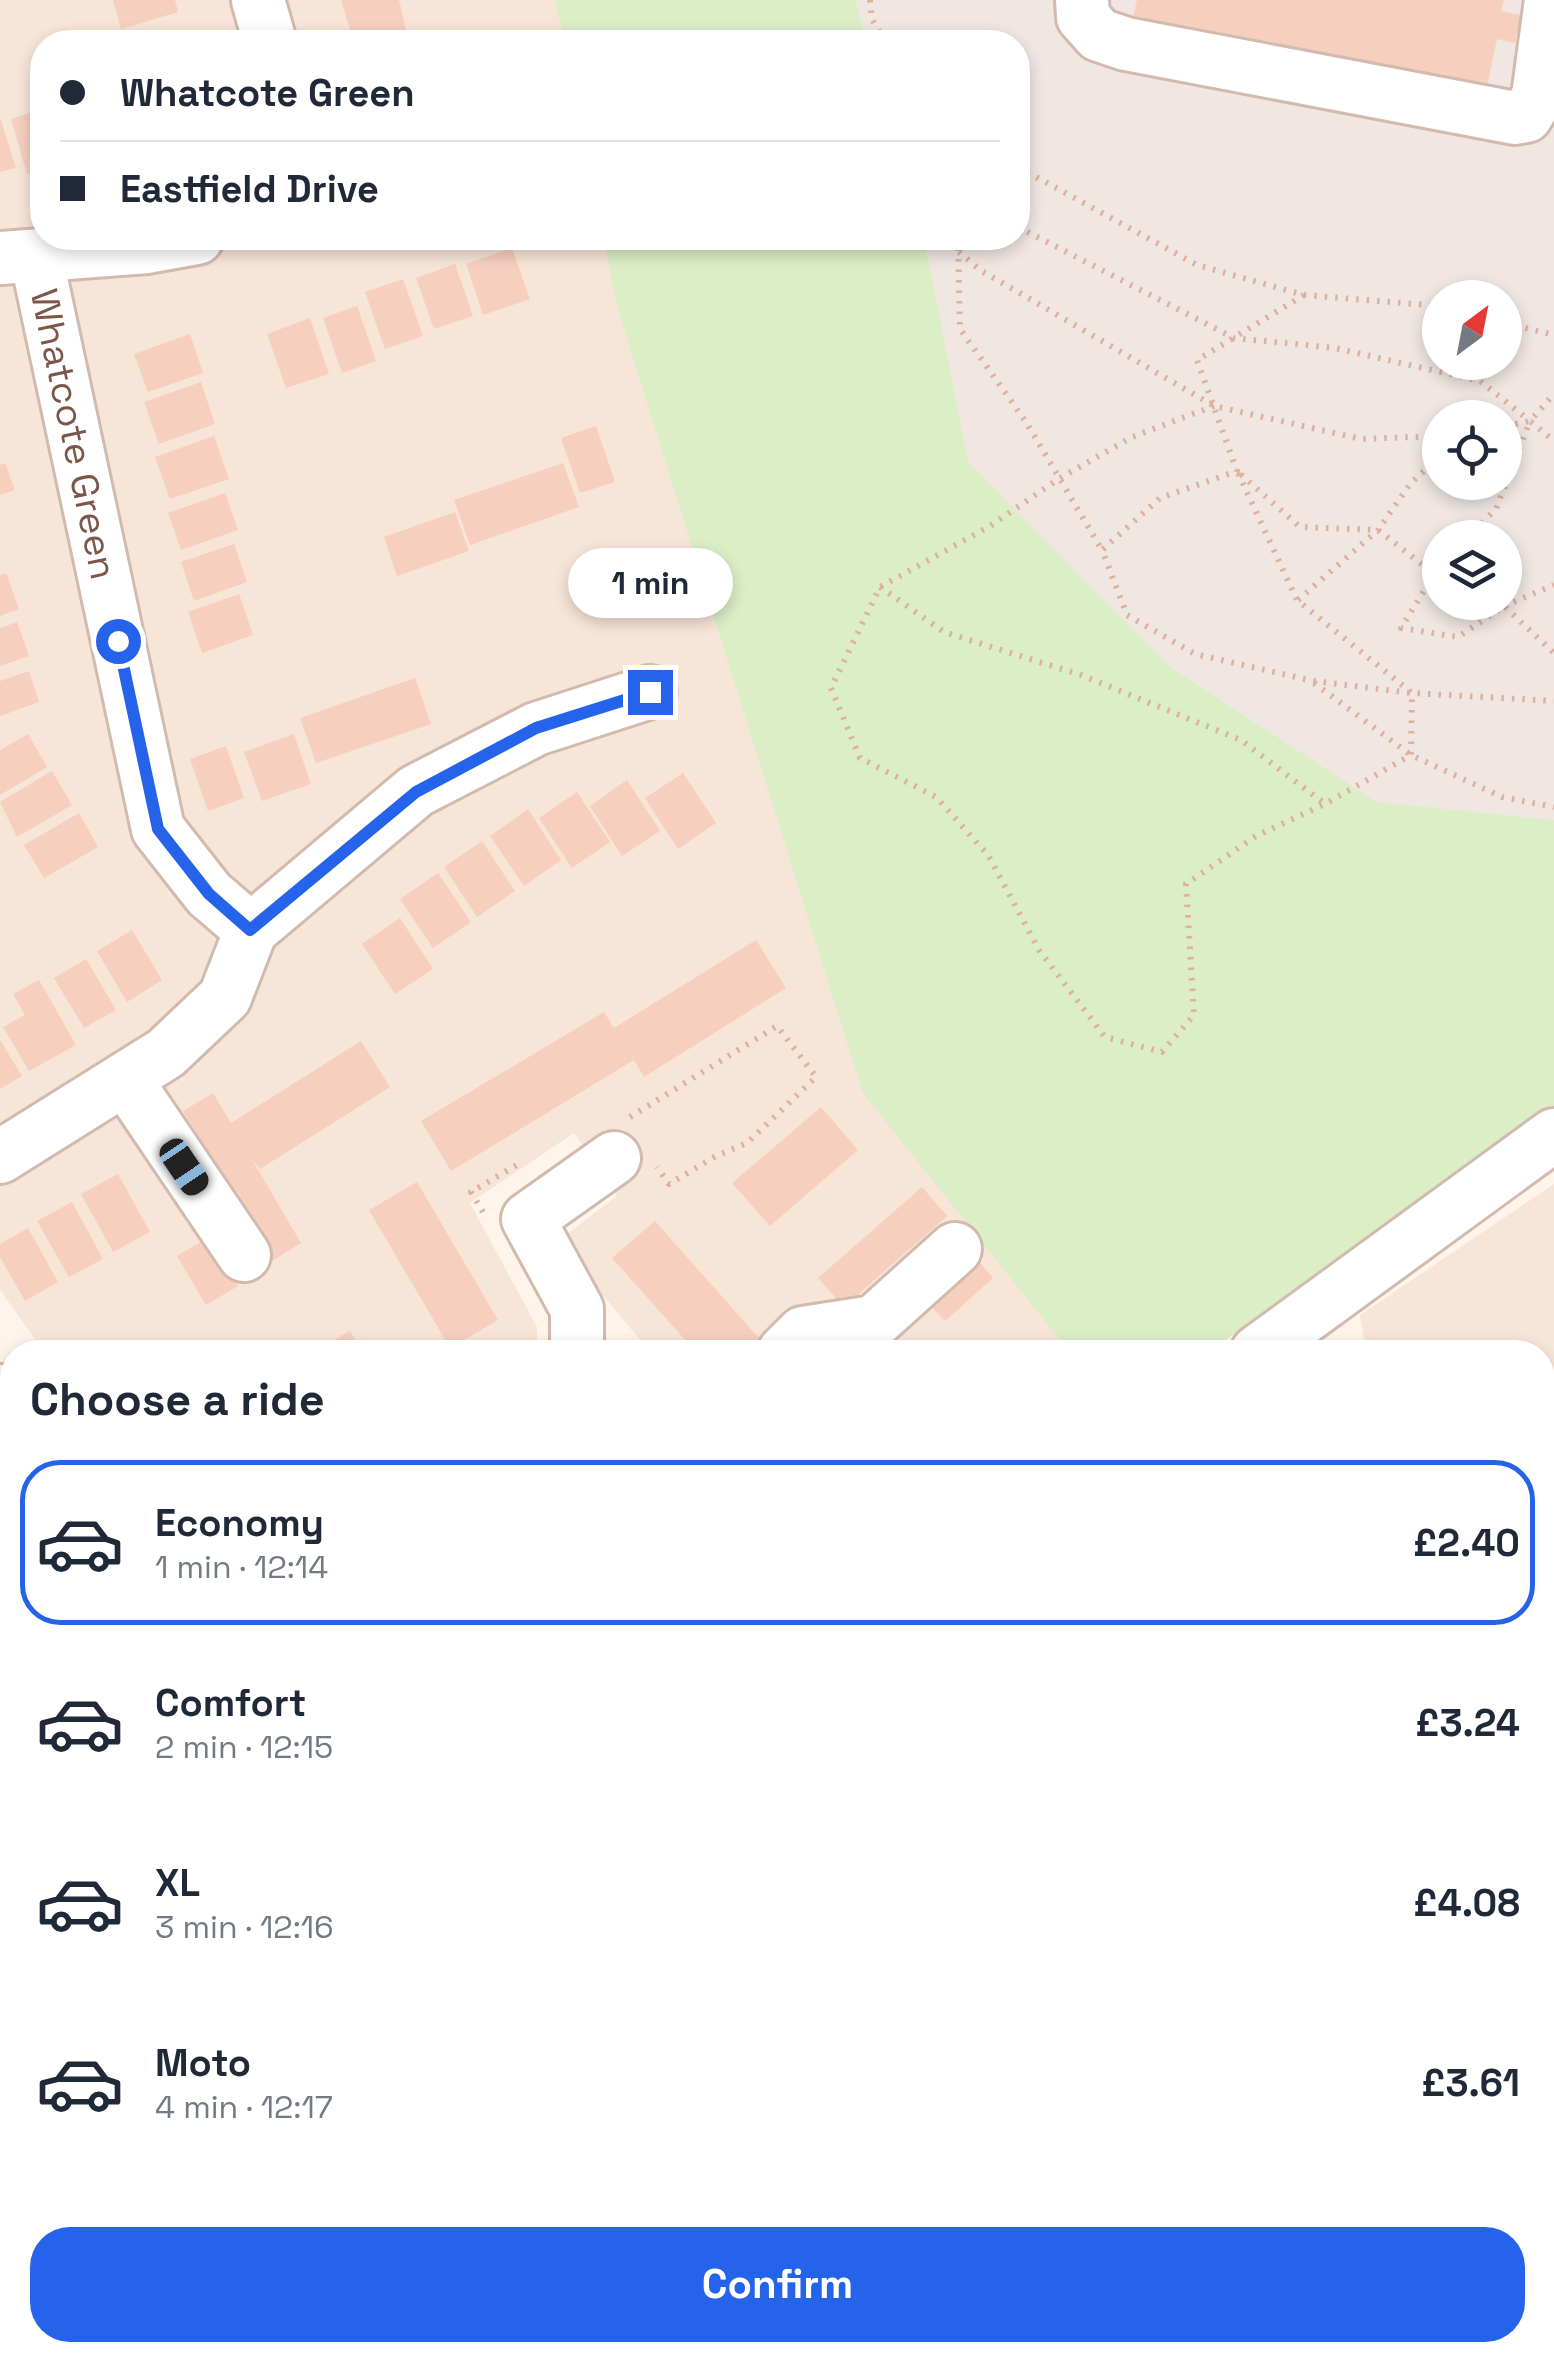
<!DOCTYPE html>
<meta charset="utf-8">
<style>
body{margin:0;font-family:"Space Grotesk",sans-serif;background:#f2f2f3;color:#1f2937;height:100vh;display:flex;flex-direction:column;font-size:38px;white-space:nowrap}
*{box-sizing:border-box;margin:0}
p{font-size:32px;color:#747a83}
.icon{flex:none;width:55px;height:55px;fill:none;stroke:currentColor;stroke-width:2;stroke-linecap:round;stroke-linejoin:round}
.map{position:relative;flex:1;overflow:hidden}
.panel{position:absolute;left:0px;top:1340px;width:1555px;height:1022px;display:flex;flex-direction:column;background:#fff;border-radius:40px 40px 0 0;box-shadow:0 5px 15px #0003}
.panel>*{flex:none}
.banner{position:absolute;left:30px;top:30px;width:1000px;height:220px;border-radius:40px;box-shadow:0 5px 15px #0003;display:grid;align-content:center;height:220px;padding:0 30px;background:#fff}
.needle{width:65px;rotate:32deg}
.fabs{position:absolute;left:1422px;top:280px;display:grid;gap:20px}
.fabs a{display:grid;place-items:center;width:100px;height:100px;border-radius:50%;background:#fff;box-shadow:0 5px 15px #0003;font-size:50px}
.end{position:absolute;width:45px;height:45px;margin:-22px;border:12px solid #2563eb;background:#fff;box-shadow:0 0 0 5px #fff}
.from{border-radius:50%}
.bubble{position:absolute;height:70px;border-radius:35px;background:#fff;box-shadow:0 5px 15px #0003;font-size:32px;font-weight:800;line-height:70px;text-align:center}
.car{position:absolute;width:30px;height:60px;margin:-30px -15px;border-radius:12px;box-shadow:0 0 8px 2px #0007;background:linear-gradient(#222 24%,#8ab4d8 0 40%,#222 0 76%,#8ab4d8 0 86%,#222 0)}
.banner b{display:flex;align-items:center;gap:35px;height:95px;font-size:38px}
.banner b+b{border-top:2px solid #e0e1e3}
.banner i{width:25px;height:25px;background:#1f2937}
ul{padding:0;list-style:none}
li{display:flex;align-items:center;gap:30px;height:165px;margin:0 20px 15px;padding:0 10px;border:5px solid transparent;border-radius:40px}
li div{flex:1}
li b{display:block;font-size:38px}
li em{font-style:normal;font-weight:800}
li.selected{border-color:#2563eb}
li>.icon{width:90px;height:90px;stroke-width:1.5}
h2{padding:0 30px;font-size:45px;line-height:120px}
.primary-button{display:flex;gap:20px;margin-top:auto;padding:20px 30px}
.primary-button a{flex:1;height:115px;border-radius:40px;background:#2563eb;color:#fff;font-size:40px;font-weight:800;line-height:115px;text-align:center}
.map>svg:first-child{display:block}
.residential{fill:#f7e5d8}
.industrial{fill:#f0e7e3;fill-rule:evenodd}
.green{fill:#dbeec6}
.building{fill:#f6cfbf}
.lines{fill:none;stroke-linecap:round;stroke-linejoin:round}
.minor-casing{stroke:#d3baae;stroke-width:58}
.path{stroke:#dcb1a1;stroke-width:6;stroke-dasharray:2.5 8;stroke-linecap:butt}
.minor{stroke:#fff;stroke-width:52}
.route{stroke:#2563eb;stroke-width:12}
.labels{text-anchor:middle;dominant-baseline:central;stroke-width:8;stroke-linejoin:round;paint-order:stroke}
.street-label{font-size:38px;fill:#7d564a;stroke:#fff9f2}
</style>
<div class="map">
<svg width="1554" height="2362" viewBox="0 0 1554 2362">
<rect width="100%" height="100%" fill="#fef4ea"/>
<g class="residential">
<polygon points="0,0 555,0 564,42 42,42 42,238 603,238 617,308 862,1092 1069,1352 650,1352 558,1241 617,1196 574,1133 470,1203 537,1327 537,1352 44,1352 0,1290"/>
<polygon points="1554,1184 1554,2362 296,2362 306,2350 1542,2350 1542,1615 1553,1607 1542,1593 1542,1352 1366,1352 1360,1315"/>
<polygon points="0,1490 12,1504 12,1790 0,1810"/>
<polygon points="12,1877 12,2350 198,2350 188,2362 0,2362 0,1893"/>
</g>
<path class="industrial" d="M555,0H1554V1099L1069,1352L862,1092L603,238H1018V42H564ZM1440,298H1505V362H1440ZM1440,418H1505V482H1440ZM1440,538H1505V602H1440Z"/>
<g class="green">
<polygon points="555,0 855,0 867,42 564,42"/>
<polygon points="603,238 924,238 968,462 1169,666 1376,802 1554,820 1554,1112 1208,1352 1069,1352 862,1092 617,308"/>
</g>
<g class="building">
<polygon points="113,0 175,0 178,12 121,29"/>
<polygon points="341,0 399,0 409,42 354,42"/>
<polygon points="1137,0 1504,0 1501,11 1521,15 1515,43 1497,39 1484,102 1131,25"/>
<polygon points="42,109 42,170 27,174 11,119"/>
<polygon points="0,117 16,168 0,172"/>
<polygon points="512,248 530,299 483,315 466,264"/>
<polygon points="455,264 473,316 434,329 416,278"/>
<polygon points="403,279 423,336 385,349 365,292"/>
<polygon points="357,306 376,361 342,373 323,318"/>
<polygon points="310,318 329,374 286,388 267,334"/>
<polygon points="190,334 203,373 148,392 134,354"/>
<polygon points="201,382 215,424 159,444 144,402"/>
<polygon points="596,426 615,482 580,493 561,438"/>
<polygon points="214,436 229,479 170,499 155,457"/>
<polygon points="5,463 15,490 0,495 0,465"/>
<polygon points="563,463 579,507 470,545 454,500"/>
<polygon points="225,493 238,530 181,550 168,513"/>
<polygon points="455,512 469,551 397,576 384,537"/>
<polygon points="234,544 247,582 194,601 181,562"/>
<polygon points="6,573 19,609 0,616 0,575"/>
<polygon points="239,594 253,635 202,653 188,612"/>
<polygon points="17,622 29,656 0,666 0,628"/>
<polygon points="29,671 39,702 0,716 0,681"/>
<polygon points="415,678 431,724 316,763 300,718"/>
<polygon points="28,734 47,767 0,795 0,750"/>
<polygon points="294,734 311,784 262,801 244,752"/>
<polygon points="226,746 244,798 208,811 190,759"/>
<polygon points="52,771 72,805 17,837 0,802"/>
<polygon points="683,773 716,823 678,849 645,798"/>
<polygon points="627,780 660,831 622,856 590,806"/>
<polygon points="577,792 610,842 572,868 539,818"/>
<polygon points="528,809 561,860 524,886 490,836"/>
<polygon points="79,813 98,847 44,878 24,845"/>
<polygon points="482,841 515,891 477,917 444,867"/>
<polygon points="438,873 471,922 433,948 400,899"/>
<polygon points="400,918 433,969 395,994 362,944"/>
<polygon points="132,930 162,980 127,1002 97,951"/>
<polygon points="756,940 786,988 644,1077 634,1060 451,1171 421,1121 604,1012 614,1028"/>
<polygon points="86,959 116,1010 84,1028 54,978"/>
<polygon points="39,980 76,1045 29,1071 3,1027 25,1015 13,994"/>
<polygon points="0,1040 22,1076 0,1089"/>
<polygon points="361,1041 390,1087 260,1169 251,1158 301,1243 272,1261 183,1111 213,1093 231,1123"/>
<polygon points="821,1107 858,1150 770,1226 732,1183"/>
<polygon points="118,1174 150,1232 113,1252 81,1194"/>
<polygon points="417,1182 498,1320 450,1348 369,1210"/>
<polygon points="922,1187 947,1216 844,1307 818,1278"/>
<polygon points="72,1202 103,1259 69,1277 37,1221"/>
<polygon points="655,1221 765,1345 756,1352 696,1352 612,1258"/>
<polygon points="28,1228 58,1282 25,1301 0,1257 0,1244"/>
<polygon points="209,1237 238,1286 206,1305 177,1256"/>
<polygon points="972,1253 993,1278 945,1321 923,1298"/>
<polygon points="350,1331 363,1352 313,1352"/>
<polygon points="1554,1460 1554,1511 1542,1518 1542,1467"/>
<polygon points="12,1582 12,1631 0,1621 0,1598"/>
<polygon points="0,1648 12,1658 12,1703 0,1693"/>
<polygon points="4,1949 12,1955 12,2005 0,1996 0,1954"/>
<polygon points="1542,1966 1554,1976 1554,2037 1542,2028"/>
<polygon points="0,2010 12,2019 12,2036 0,2054"/>
<polygon points="1542,2253 1554,2260 1554,2322 1542,2315"/>
<polygon points="39,2350 93,2350 106,2362 42,2362 35,2355"/>
<polygon points="397,2350 466,2350 456,2362 387,2362"/>
<polygon points="839,2350 875,2350 865,2362 854,2362"/>
<polygon points="898,2350 965,2350 983,2362 890,2362"/>
<polygon points="1429,2350 1437,2350 1457,2362 1421,2362"/>
<polygon points="1464,2350 1522,2350 1515,2362 1483,2362"/>
</g>
<g class="lines">
<g class="minor-casing">
<g id="minor">
<polyline points="258,0 270,42"/>
<polyline points="1082,0 1083,17 1099,35 1126,44 1515,118 1526,116 1538,97 1551,0"/>
<path id="s1" d="M36,256L158,829L209,894L251,930"/>
<polyline points="1,258 147,247 197,238"/>
<polyline points="125,1079 244,1255"/>
<polyline points="0,1157 166,1053 225,997 251,930 416,791 536,729 650,692"/>
<polyline points="577,1352 577,1309 528,1219 614,1158"/>
<polyline points="784,1352 803,1333 874,1322 955,1249"/>
<polyline points="1257,1352 1554,1135"/>
<polyline points="0,1391 12,1413"/>
<polyline points="1542,1643 1554,1659"/>
<polyline points="1542,1852 1554,1839"/>
<polyline points="0,1858 12,1844"/>
<polyline points="1155,2350 1175,2362"/>
<polyline points="233,2362 243,2350"/>
<polyline points="637,2362 647,2350"/>
</g>
</g>
<g class="path">
<polyline points="870,0 872,19 885,42"/>
<polyline points="1018,167 1197,265 1304,295 1440,306"/>
<polyline points="1018,227 1234,338 1335,348 1480,381 1530,421"/>
<polyline points="943,238 980,270 1214,406 1361,439 1440,436"/>
<polyline points="958,238 960,329 1026,422 1102,550"/>
<polyline points="1304,295 1197,360 1237,471 1160,498 1102,550 1127,615 1195,654 1313,681 1412,693 1554,701"/>
<polyline points="1505,323 1554,335"/>
<polyline points="1214,406 1132,437 1060,478 990,526 880,587 831,688 860,758 936,797 988,855 1039,950 1105,1037 1162,1052 1194,1015 1186,884 1256,836 1325,804 1411,755 1412,693 1297,600 1237,471 1300,527 1378,530 1433,573 1440,572"/>
<polyline points="1505,426 1530,421 1554,394"/>
<polyline points="1467,538 1496,509 1530,421 1554,441"/>
<polyline points="1440,565 1401,628 1458,637 1504,606 1554,653"/>
<polyline points="880,587 944,632 1081,675 1241,740 1325,804"/>
<polyline points="1298,600 1378,530 1410,484 1440,456"/>
<polyline points="1504,606 1554,585"/>
<polyline points="1314,683 1411,755 1502,797 1554,807"/>
<polyline points="630,1117 777,1026 816,1077 747,1143 716,1156 669,1184 657,1167"/>
<polyline points="483,1212 471,1192 522,1162"/>
</g>
<use href="#minor" class="minor"/>
</g>
<g class="lines">
<polyline class="route" points="118,641 158,829 209,894 250,930 416,792 536,728 650,692"/>
</g>
<g class="labels">
<g class="street-label">
<text stroke="none"><textPath href="#s1" startOffset="182">Whatcote Green</textPath></text>
</g>
</g>
</svg>
<div class="fabs">
<a><svg class="needle" viewBox="-14 -14 28 28"><path d="M0-13l5 13h-10z" fill="#e53935"/><path d="M0 13l5-13h-10z" fill="#747a83"/></svg></a>
<a><svg class="icon" aria-label="locate" viewBox="0 0 24 24"><circle cx="12" cy="12" r="6"/><path d="M12 2v4M12 18v4M2 12h4M18 12h4"/></svg></a>
<a><svg class="icon" aria-label="layers" viewBox="0 0 24 24"><path d="M12 4l9 5-9 5-9-5zM3 14l9 5 9-5"/></svg></a>
</div>
<i class="end from" style="left:118px;top:641px"></i>
<i class="end" style="left:650px;top:692px"></i>
<div class="bubble" style="left:568px;top:548px;width:165px">1 min</div>
<i class="car" style="left:184px;top:1167px;rotate:146deg"></i>
<div class="banner">
<b><i class="from"></i>Whatcote Green</b>
<b><i></i>Eastfield Drive</b>
</div>
<section class="panel">
<h2>Choose a ride</h2>
<ul>
<li class="selected"><svg class="icon" aria-label="car" viewBox="0 0 24 24"><path d="M5 17H2v-5l4-1 3-4h7l3 4 3 1v5h-3M9 17h6M6 11h13"/><circle cx="7" cy="17" r="2"/><circle cx="17" cy="17" r="2"/></svg><div><b>Economy</b><p>1 min · 12:14</p></div><em>£2.40</em></li>
<li><svg class="icon" aria-label="car" viewBox="0 0 24 24"><path d="M5 17H2v-5l4-1 3-4h7l3 4 3 1v5h-3M9 17h6M6 11h13"/><circle cx="7" cy="17" r="2"/><circle cx="17" cy="17" r="2"/></svg><div><b>Comfort</b><p>2 min · 12:15</p></div><em>£3.24</em></li>
<li><svg class="icon" aria-label="car" viewBox="0 0 24 24"><path d="M5 17H2v-5l4-1 3-4h7l3 4 3 1v5h-3M9 17h6M6 11h13"/><circle cx="7" cy="17" r="2"/><circle cx="17" cy="17" r="2"/></svg><div><b>XL</b><p>3 min · 12:16</p></div><em>£4.08</em></li>
<li><svg class="icon" aria-label="car" viewBox="0 0 24 24"><path d="M5 17H2v-5l4-1 3-4h7l3 4 3 1v5h-3M9 17h6M6 11h13"/><circle cx="7" cy="17" r="2"/><circle cx="17" cy="17" r="2"/></svg><div><b>Moto</b><p>4 min · 12:17</p></div><em>£3.61</em></li>
</ul>
<div class="primary-button"><a>Confirm</a></div>
</section>
</div>
